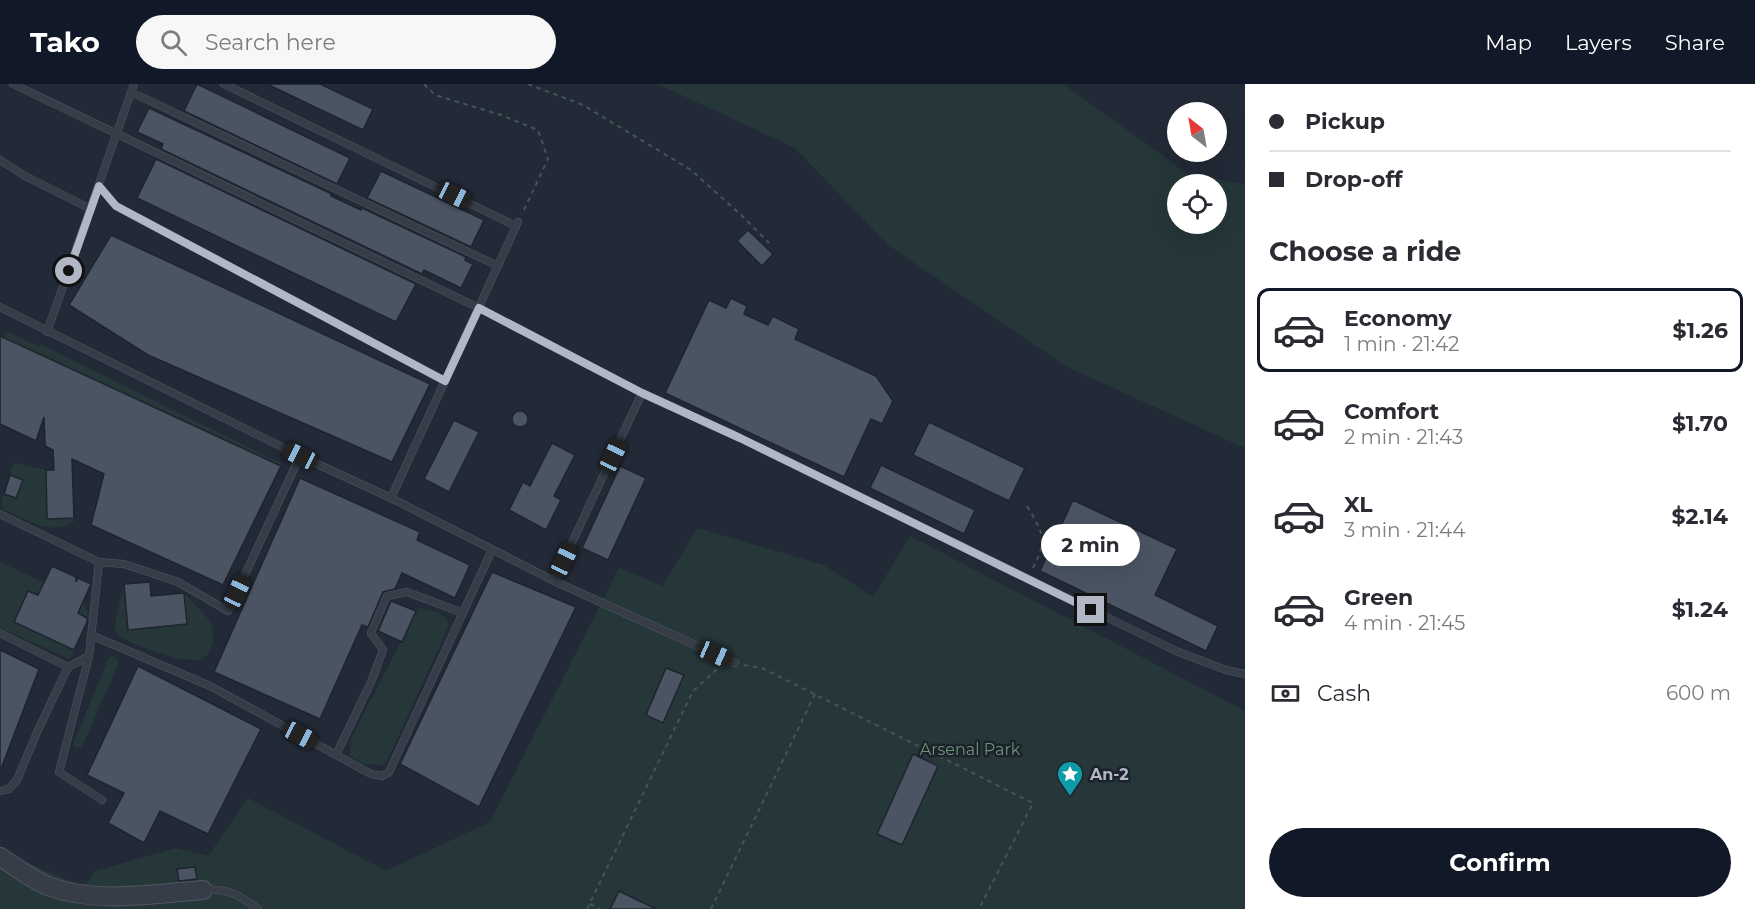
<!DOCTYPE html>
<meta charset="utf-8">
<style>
body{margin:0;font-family:Montserrat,sans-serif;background:#f7f7f7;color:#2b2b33;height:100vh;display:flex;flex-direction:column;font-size:22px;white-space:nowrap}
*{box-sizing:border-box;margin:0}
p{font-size:20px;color:#7c7c81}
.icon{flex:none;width:33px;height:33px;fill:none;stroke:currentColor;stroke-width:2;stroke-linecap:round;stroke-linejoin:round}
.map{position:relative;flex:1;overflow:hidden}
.side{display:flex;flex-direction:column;background:#fff;width:510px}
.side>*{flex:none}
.hud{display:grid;align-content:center;height:132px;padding:0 24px;background:#fff}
.needle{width:39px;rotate:329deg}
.buttons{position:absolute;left:1167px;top:18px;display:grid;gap:12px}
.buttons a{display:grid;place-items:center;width:60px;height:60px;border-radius:50%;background:#fff;box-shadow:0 6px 24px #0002;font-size:30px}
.end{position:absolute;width:27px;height:27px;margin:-14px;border:8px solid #b1b7c4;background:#111;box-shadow:0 0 0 3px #111}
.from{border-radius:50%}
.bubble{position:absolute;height:42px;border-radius:21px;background:#fff;box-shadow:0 6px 24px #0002;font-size:20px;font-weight:700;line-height:42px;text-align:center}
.car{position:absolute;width:18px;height:36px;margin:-18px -9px;border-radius:8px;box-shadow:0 0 4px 2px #0007;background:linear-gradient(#222 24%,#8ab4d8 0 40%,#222 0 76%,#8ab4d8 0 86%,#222 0)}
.hud b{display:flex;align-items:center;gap:21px;height:57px;font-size:22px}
.hud b+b{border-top:2px solid #e1e1e2}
.hud i{width:15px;height:15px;background:#2b2b33}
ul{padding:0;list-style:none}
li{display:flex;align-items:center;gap:18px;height:84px;margin:0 12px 9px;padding:0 12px;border:3px solid transparent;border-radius:12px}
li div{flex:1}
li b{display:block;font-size:22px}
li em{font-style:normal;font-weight:700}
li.selected{border-color:#111827}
li>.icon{width:54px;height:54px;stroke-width:1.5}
h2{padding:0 24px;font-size:27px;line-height:72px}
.pay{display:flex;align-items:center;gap:15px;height:66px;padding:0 24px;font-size:22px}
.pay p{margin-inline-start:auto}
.cta{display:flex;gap:12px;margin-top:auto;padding:12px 24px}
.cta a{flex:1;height:69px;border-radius:36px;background:#111827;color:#fff;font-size:24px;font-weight:700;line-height:69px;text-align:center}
header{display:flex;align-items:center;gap:36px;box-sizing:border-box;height:84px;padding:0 30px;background:#111827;color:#fff}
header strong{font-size:28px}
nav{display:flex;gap:33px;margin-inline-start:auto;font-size:21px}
.search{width:420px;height:54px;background:#f7f7f7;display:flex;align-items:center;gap:15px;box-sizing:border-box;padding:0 21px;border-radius:33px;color:#7c7c81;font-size:22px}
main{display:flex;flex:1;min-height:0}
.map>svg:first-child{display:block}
.green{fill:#263739;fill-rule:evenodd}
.building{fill:#4b5463;stroke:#1e242e;stroke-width:1.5}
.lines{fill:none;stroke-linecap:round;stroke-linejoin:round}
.service-casing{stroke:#515762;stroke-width:8}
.tertiary-casing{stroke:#515762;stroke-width:20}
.path{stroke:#445457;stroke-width:2;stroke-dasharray:4.5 4.5;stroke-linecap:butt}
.service{stroke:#363d48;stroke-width:7}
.tertiary{stroke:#363d48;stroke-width:18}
.route{stroke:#b1b7c4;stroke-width:8}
.labels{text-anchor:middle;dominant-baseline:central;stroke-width:5;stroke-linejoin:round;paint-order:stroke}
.park-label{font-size:16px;fill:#6a9275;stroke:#1c222c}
.poi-label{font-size:16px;font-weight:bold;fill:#b1b7c4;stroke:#1c222c;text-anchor:start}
</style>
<header>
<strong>Tako</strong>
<div class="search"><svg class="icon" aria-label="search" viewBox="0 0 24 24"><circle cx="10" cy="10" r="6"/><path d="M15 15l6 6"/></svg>Search here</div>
<nav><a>Map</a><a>Layers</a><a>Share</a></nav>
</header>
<main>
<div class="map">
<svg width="1245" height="825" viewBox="0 0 1245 825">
<rect width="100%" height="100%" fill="#232a37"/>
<g class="green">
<path d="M658,0H1063L1188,90L1245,100V364L1067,283L888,161L795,64ZM1178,100H1216V140H1178Z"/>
<polygon points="8,248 39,263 40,260 282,380 281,382 0,252 4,253"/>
<path d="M14,379L46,386L47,434H74V437C51,454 25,434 2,425V415Z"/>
<polygon points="697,444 824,481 873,513 910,452 1245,627 1245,825 0,825 0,767 82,802 90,796 95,787 176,764 208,772 248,714 386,787 490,738 619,484 663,502"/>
<polygon points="0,478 83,517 89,534 70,575 0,544"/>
<polygon points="124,500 128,545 186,540 184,509 210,537 214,554 210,568 201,576 177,575 137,561 121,553 115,546 116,535"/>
<path d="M418,524C430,526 446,528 449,541L387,677L382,681L363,680L350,671L351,655Z"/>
<polygon points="109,573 115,573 119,578 82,663 77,664 73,661"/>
</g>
<g class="building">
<polygon points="197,0 350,74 337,100 184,27"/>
<polygon points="267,0 320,0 373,25 363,46"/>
<polygon points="149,24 332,110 331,112 361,126 362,124 466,173 465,176 473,180 461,204 424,186 422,190 161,65 163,60 137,48"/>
<polygon points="156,75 416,200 396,238 137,114"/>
<polygon points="381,87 484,136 471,163 367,114"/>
<polygon points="748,146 773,170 762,182 737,157"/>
<polygon points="111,151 430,300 392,378 148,271 69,221"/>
<polygon points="731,214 747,222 744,230 768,241 773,232 799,245 795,255 876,292 893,317 882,340 871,335 844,393 665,309 709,216 726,224"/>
<polygon points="0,252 281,382 223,501 91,441 104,390 72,375 74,434 47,435 46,386 54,386 53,366 45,362 44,333 36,357 0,340"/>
<circle cx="520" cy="335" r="8"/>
<polygon points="454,336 479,348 449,408 424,395"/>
<polygon points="929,338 1025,384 1009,417 913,371"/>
<polygon points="552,359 575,371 554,412 561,416 546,446 509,426 523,398 530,402"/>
<polygon points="881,381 975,426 964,450 870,404"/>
<polygon points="620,382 646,394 608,476 582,464"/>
<polygon points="10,391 23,396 16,414 4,410"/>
<polygon points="300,394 420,448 417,456 470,481 455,514 402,489 395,505 383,508 368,543 362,541 320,635 214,588"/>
<polygon points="1073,416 1177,465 1155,511 1218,542 1206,567 1040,487"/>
<polygon points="52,482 76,493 76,498 78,494 91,500 78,529 87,534 87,538 74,566 14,538 28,507 38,511"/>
<polygon points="492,488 576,523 479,723 400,680"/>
<polygon points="150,498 151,512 184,509 187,540 128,546 124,500"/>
<polygon points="391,517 416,527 402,558 378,547"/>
<polygon points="0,566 39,585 1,685 0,684"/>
<polygon points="138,582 261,645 208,750 160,727 144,759 108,739 124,709 87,691"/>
<polygon points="666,584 684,591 663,639 646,631"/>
<polygon points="913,670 938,682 902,761 877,750"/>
<polygon points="195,783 197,795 179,797 177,785"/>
<polygon points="619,807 656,825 610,825"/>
</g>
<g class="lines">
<g class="service-casing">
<g id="service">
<polyline points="13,0 479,224 642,309"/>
<polyline points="224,0 516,142"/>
<polyline points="131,8 498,182"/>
<polyline points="0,76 25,92 91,125"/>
<polyline points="99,102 116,122 445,297"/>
<polyline points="0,223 300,372 391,414 554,497 735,579"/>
<polyline points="47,248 134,0"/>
<polyline points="391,414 518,138"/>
<polyline points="0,430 99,478 124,480 178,498 228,527 300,372"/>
<polyline points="99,478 89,572 59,688 102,716"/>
<polyline points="554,497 642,309 740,354 1176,567 1226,586 1245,590"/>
<polyline points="0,549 68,583"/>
<polyline points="91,551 210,602 371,690 382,692 389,688 492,466"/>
<polyline points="336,671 371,598 383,566 371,549 387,512 407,508 463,529"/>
<polyline points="0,707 9,705 17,696 38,646 68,583 89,572"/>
<path d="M203,806C229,804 237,810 258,825"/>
</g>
</g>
<g class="tertiary-casing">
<path id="tertiary" d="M0,773C15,782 31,795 48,802C96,820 153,810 203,806"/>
</g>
<g class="path">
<polyline points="424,0 435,11 501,31 538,46 548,75 522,130"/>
<polyline points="528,0 583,21 691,86 740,130 769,159"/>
<path d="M1027,422C1043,449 1048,455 1033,484"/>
<polyline points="744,581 762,584 1033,719 979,825"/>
<polyline points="590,820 600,825"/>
<polyline points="587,825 693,607 716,586 721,584"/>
<polyline points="711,825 815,610"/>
</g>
<use href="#service" class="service"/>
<use href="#tertiary" class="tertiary"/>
</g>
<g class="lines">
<polyline class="route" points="69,187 99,102 116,122 445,297 479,224 642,309 740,354 1091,526"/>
</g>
<defs>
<g id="sight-pin" transform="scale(1.35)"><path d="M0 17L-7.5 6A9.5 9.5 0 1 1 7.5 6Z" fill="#0f9aa8" stroke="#1c222c"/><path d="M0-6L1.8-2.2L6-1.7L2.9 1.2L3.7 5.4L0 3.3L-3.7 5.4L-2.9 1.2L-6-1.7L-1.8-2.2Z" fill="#fff"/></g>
</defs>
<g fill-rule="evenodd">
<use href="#sight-pin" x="1070" y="690"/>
</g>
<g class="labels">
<g class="park-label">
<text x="970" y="665">Arsenal Park</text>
</g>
<g class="poi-label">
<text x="1090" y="690">An-2</text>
</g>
</g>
</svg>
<div class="buttons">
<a><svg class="needle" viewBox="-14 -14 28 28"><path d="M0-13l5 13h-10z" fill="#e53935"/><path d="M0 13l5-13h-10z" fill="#7c7c81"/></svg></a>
<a><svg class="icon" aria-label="locate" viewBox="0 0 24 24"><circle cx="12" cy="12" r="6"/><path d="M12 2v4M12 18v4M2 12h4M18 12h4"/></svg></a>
</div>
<i class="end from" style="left:69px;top:187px"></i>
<i class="end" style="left:1091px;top:526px"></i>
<div class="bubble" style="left:1041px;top:440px;width:99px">2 min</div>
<i class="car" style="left:454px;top:111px;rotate:116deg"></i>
<i class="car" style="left:300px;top:372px;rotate:296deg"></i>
<i class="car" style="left:613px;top:372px;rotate:25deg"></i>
<i class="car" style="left:564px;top:476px;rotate:25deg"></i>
<i class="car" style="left:237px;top:508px;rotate:25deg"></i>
<i class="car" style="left:715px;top:570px;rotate:114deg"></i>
<i class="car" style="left:300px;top:651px;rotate:118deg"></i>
</div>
<section class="side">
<div class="hud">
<b><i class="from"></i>Pickup</b>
<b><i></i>Drop-off</b>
</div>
<h2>Choose a ride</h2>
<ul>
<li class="selected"><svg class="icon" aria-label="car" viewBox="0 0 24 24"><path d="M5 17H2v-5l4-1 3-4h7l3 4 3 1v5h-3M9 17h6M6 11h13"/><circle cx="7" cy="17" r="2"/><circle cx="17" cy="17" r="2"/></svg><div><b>Economy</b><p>1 min · 21:42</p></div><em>$1.26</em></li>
<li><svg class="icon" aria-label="car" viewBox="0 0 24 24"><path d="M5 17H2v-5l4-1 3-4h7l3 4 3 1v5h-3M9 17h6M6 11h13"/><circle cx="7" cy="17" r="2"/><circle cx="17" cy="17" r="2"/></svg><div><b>Comfort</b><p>2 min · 21:43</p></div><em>$1.70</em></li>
<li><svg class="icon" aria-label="car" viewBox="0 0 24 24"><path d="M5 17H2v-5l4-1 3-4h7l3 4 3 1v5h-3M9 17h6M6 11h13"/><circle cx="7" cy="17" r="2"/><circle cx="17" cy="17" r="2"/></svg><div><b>XL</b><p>3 min · 21:44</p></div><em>$2.14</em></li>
<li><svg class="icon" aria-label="car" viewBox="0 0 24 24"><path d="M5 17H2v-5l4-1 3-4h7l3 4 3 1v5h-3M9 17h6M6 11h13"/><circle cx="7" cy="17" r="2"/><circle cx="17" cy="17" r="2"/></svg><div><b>Green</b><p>4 min · 21:45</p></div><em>$1.24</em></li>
</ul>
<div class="pay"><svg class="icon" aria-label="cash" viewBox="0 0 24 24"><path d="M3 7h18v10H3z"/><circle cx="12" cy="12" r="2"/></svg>Cash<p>600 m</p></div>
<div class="cta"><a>Confirm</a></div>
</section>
</main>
